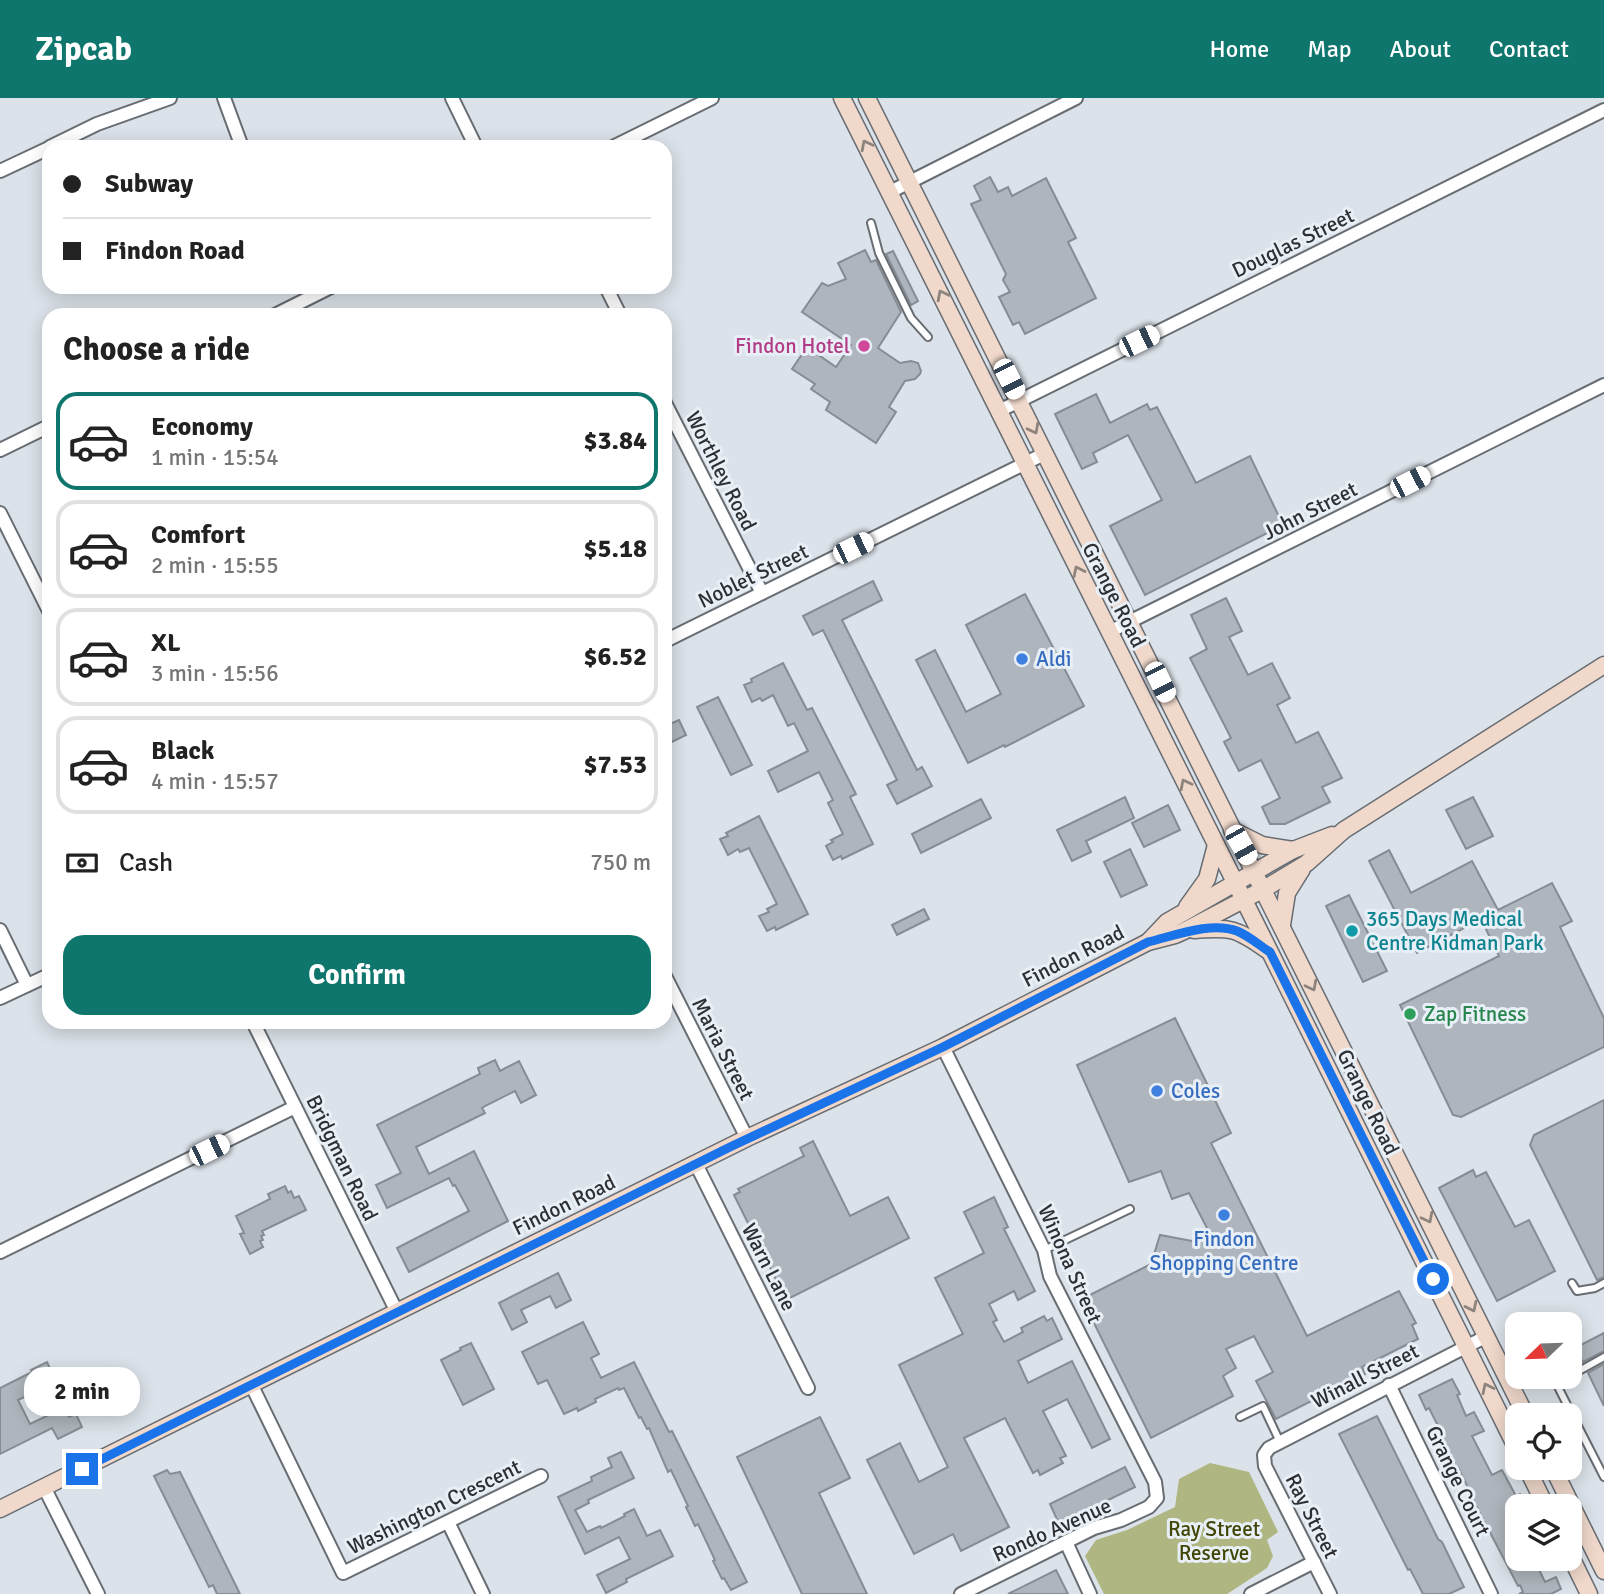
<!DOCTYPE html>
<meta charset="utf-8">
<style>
body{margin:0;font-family:Signika,sans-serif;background:#f2f2f2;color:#222;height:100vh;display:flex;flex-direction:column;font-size:26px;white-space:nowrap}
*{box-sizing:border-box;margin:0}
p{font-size:23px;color:#767676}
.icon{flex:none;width:38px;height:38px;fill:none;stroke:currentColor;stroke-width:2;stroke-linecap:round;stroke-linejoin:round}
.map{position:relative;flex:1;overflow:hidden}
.sheet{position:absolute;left:42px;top:210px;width:630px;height:721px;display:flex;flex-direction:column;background:#fff;border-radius:21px;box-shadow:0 4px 18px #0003}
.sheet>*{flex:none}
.hud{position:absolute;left:42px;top:42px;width:630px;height:154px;border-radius:21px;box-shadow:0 4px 18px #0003;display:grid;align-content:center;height:154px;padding:0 21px;background:#fff}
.needle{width:46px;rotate:247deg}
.controls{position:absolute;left:1505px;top:1214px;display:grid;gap:14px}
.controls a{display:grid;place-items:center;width:77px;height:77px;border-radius:14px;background:#fff;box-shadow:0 4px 18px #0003;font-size:35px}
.end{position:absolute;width:32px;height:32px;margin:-16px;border:9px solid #1a73e8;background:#fff;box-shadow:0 0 0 4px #fff}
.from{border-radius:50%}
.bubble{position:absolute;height:49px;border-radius:21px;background:#fff;box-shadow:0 4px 18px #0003;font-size:23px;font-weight:700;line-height:49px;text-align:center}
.car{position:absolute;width:21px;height:42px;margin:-21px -10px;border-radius:9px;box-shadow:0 0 5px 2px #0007;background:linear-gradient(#fff 24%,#345 0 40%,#fff 0 76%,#345 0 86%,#fff 0)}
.hud b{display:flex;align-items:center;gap:24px;height:66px;font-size:26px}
.hud b+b{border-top:2px solid #e0e0e0}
.hud i{width:18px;height:18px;background:#222}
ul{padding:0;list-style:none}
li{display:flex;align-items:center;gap:21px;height:98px;margin:0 14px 10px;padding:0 7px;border:4px solid #e0e0e0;border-radius:21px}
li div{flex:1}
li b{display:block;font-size:26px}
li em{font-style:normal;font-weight:700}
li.selected{border-color:#0f766e}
li>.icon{width:63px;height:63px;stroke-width:1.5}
h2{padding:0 21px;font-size:32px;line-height:84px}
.pay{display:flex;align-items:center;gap:18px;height:77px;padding:0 21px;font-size:26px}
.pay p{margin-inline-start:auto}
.button{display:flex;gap:14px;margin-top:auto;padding:14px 21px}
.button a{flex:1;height:80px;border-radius:21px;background:#0f766e;color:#fff;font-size:28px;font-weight:700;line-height:80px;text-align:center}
header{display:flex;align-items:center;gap:42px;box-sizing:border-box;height:98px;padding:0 35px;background:#0f766e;color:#fff}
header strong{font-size:33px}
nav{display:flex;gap:38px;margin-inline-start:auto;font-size:24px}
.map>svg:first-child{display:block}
.park{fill:#afb681}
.building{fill:#aeb5bc;stroke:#868c93;stroke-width:2;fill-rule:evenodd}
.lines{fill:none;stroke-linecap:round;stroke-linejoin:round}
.service-casing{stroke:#676d73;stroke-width:10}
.minor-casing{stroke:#676d73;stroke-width:16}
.secondary-casing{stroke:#676d73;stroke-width:19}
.service{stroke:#fff;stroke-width:6}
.minor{stroke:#fff;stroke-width:12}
.secondary{stroke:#f0d8cb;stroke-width:16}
.oneway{stroke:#8e847e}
.route{stroke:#1a73e8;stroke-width:9}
.hotel-dot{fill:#d1479c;stroke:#e8eff6;stroke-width:2.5}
.shop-dot{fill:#3f7fe0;stroke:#e8eff6;stroke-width:2.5}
.culture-dot{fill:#0f9aa8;stroke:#e8eff6;stroke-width:2.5}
.leisure-dot{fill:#2e9e5b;stroke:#e8eff6;stroke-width:2.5}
.labels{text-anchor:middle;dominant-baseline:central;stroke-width:6;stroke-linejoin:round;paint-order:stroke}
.street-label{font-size:21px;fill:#2d2f32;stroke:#e8eff6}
.hotel-label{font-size:21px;fill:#b23c85;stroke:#e8eff6;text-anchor:end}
.shop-label{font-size:21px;fill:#366cbe;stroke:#e8eff6;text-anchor:start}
.culture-label{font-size:21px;fill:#0d838f;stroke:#e8eff6;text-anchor:start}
.leisure-label{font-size:21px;fill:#27864d;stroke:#e8eff6;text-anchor:start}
.park-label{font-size:21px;fill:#414606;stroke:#e8eff6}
</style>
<header>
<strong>Zipcab</strong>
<nav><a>Home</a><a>Map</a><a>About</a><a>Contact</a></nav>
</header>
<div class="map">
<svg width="1604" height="1496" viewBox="0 0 1604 1496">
<rect width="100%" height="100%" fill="#dbe2e9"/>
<polygon class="park" points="1210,1365 1249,1374 1278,1434 1267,1442 1273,1458 1267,1470 1227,1496 1104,1496 1085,1458 1096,1442 1127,1432 1175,1409 1179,1381"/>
<g class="building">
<polygon points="990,79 998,94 1008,89 1012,98 1046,80 1076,140 1068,144 1096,200 1025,236 1019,224 1013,227 999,199 1010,194 1003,182 1006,176 971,106 981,102 974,88"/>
<polygon points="865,152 871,164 876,162 901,214 878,250 900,265 911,263 918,265 921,273 920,276 915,281 905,283 889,309 896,314 876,345 826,312 830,304 811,291 815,286 792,271 807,249 836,269 851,247 802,214 822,185 828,188 846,181 838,165"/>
<polygon points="893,153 918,203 911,207 886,156"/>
<polygon points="1096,296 1110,325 1147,306 1150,312 1157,309 1196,385 1250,358 1283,427 1145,497 1110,428 1162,402 1128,337 1093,355 1097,364 1082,371 1055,316"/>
<polygon points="873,483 882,502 842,522 917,672 922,669 932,688 897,706 887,687 897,682 823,532 813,537 803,518"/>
<polygon points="1025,496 1084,608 1005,649 1004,647 968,665 916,562 935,552 966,614 1001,596 966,527"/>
<polygon points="1226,500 1242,533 1229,539 1248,577 1272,565 1290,600 1277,607 1296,645 1318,634 1342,680 1322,689 1330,704 1285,726 1270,726 1262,709 1280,700 1261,662 1239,673 1224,644 1231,640 1190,560 1207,551 1191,517"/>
<polygon points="783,565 807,612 812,610 856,696 850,699 873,746 842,761 841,758 833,762 826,748 833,744 831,742 843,736 828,705 833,702 819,674 778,694 768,673 808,653 794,625 788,628 773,597 762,603 760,600 752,604 744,587 752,584 751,581"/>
<polygon points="718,599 752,667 731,677 697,609"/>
<polygon points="679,622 686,637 672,644 665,628"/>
<polygon points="1125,699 1134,720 1086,743 1091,754 1072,763 1057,732"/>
<polygon points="1473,699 1493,738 1466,751 1446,712"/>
<polygon points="981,701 991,720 921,755 912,736"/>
<polygon points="1168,707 1180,732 1144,749 1132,725"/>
<polygon points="759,718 808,816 776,832 775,829 767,833 759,818 769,814 767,811 777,806 749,750 740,754 738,751 728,757 720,741 728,738 726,735"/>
<polygon points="1130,751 1147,787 1121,799 1104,764"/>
<polygon points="1389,752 1411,795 1472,763 1498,812 1552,785 1572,823 1560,829 1604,920 1604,949 1461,1019 1453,1017 1400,907 1499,858 1481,821 1417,855 1369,763"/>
<polygon points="1349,797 1387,873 1363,884 1326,808"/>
<polygon points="924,811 929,821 897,837 892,827"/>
<polygon points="1175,920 1231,1035 1211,1045 1307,1238 1399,1193 1416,1225 1412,1227 1418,1241 1362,1269 1365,1276 1276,1321 1256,1283 1273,1274 1254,1238 1226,1251 1236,1270 1223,1278 1233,1298 1151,1340 1082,1201 1151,1166 1160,1137 1192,1143 1209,1134 1189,1095 1172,1101 1161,1073 1129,1084 1077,967"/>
<polygon points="495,962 500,973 519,963 536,997 521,1005 515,993 485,1008 482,1010 485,1015 416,1049 429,1076 474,1053 508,1123 409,1174 397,1150 469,1113 455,1087 453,1088 449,1080 387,1110 376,1087 401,1075 377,1027 480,976 478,970"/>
<polygon points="1604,1002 1604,1179 1597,1182 1530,1047 1534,1037"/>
<polygon points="813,1043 850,1118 888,1099 909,1140 786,1202 734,1097 740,1094 738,1091 804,1058 800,1050"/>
<polygon points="1473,1072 1476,1079 1486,1074 1515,1129 1529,1122 1555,1173 1497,1203 1439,1090"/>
<polygon points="285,1088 288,1095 291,1093 294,1100 299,1098 306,1112 262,1133 264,1137 261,1138 263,1142 260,1143 263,1149 250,1156 240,1136 244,1135 236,1118 270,1101 268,1096"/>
<polygon points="994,1099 1008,1129 1004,1131 1035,1193 1018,1202 1014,1193 989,1206 997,1222 993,1224 1004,1244 1023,1234 1021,1230 1044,1218 1047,1223 1052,1220 1062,1241 1018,1263 1028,1285 1072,1263 1110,1341 1092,1350 1067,1301 1043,1313 1066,1358 1060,1360 1063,1365 1040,1377 1038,1372 1033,1375 1005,1320 964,1340 1009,1429 961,1453 953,1436 914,1456 867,1362 900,1345 919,1384 948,1369 899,1267 963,1236 935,1180 984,1155 964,1114"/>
<polygon points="558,1175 571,1202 556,1210 550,1198 521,1212 527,1224 512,1232 499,1205"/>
<polygon points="583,1224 599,1256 591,1260 601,1280 634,1264 669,1334 672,1333 747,1484 731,1492 724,1480 722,1481 713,1463 715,1462 698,1426 695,1428 686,1409 688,1408 671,1372 668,1374 649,1330 647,1331 641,1319 639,1320 624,1290 619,1292 618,1290 595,1301 596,1304 578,1313 577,1310 564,1316 547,1282 538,1286 522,1254"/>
<polygon points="1570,1225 1581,1247 1604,1235 1604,1253 1583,1264 1580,1259 1570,1264"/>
<polygon points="471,1245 494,1291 463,1307 441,1262 461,1252 460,1250"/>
<path d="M47,1264L62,1296L59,1298L69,1319L76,1316L82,1329L58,1341L52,1330L0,1356V1290L32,1274L31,1272ZM41,1291L53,1315L30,1326L18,1302Z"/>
<polygon points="1604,1266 1604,1308 1588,1275"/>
<polygon points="1452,1281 1460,1296 1457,1297 1466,1318 1474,1314 1484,1333 1472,1338 1492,1377 1502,1372 1516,1398 1520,1396 1526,1408 1517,1409 1517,1461 1534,1461 1545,1484 1556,1479 1561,1491 1551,1496 1519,1496 1523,1494 1520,1487 1518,1488 1473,1402 1474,1402 1458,1369 1456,1370 1441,1342 1444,1340 1429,1310 1426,1312 1419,1297"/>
<polygon points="1377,1318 1438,1441 1442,1444 1464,1489 1449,1496 1423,1496 1410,1471 1408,1472 1339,1336"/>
<polygon points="820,1319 850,1380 819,1395 867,1496 802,1496 737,1359"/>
<polygon points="621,1354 634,1380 588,1402 589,1405 575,1412 587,1434 600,1428 601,1430 625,1418 624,1416 634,1411 647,1438 660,1432 673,1458 626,1481 627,1484 606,1495 597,1477 630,1461 619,1439 585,1456 558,1399 592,1383 591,1379 612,1369 608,1360"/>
<polygon points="1125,1369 1135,1389 1059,1426 1050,1406"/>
<polygon points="167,1372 170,1376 180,1374 240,1496 217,1496 213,1487 209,1489 154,1378"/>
<polygon points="1056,1472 1068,1496 1008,1496"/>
</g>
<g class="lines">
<g class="service-casing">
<g id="service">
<polyline points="871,125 879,155 911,220 928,239"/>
<polyline points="1044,1152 1130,1111"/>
<polyline points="1572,1185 1577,1193 1595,1190 1604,1185"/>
<polyline points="1570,1278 1604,1259"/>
<polyline points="1567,1279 1556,1285 1604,1379"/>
<polyline points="1240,1319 1263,1308 1280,1344"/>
</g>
</g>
<g class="minor-casing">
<g id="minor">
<polyline points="224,0 242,49"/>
<polyline points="452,0 476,49"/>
<polyline points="50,49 97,26 170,0"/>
<polyline points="613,49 712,0"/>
<polyline points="0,73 49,50"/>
<polyline points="890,94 1076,0"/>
<polyline points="606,189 620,217"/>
<polyline points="275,217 331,189"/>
<polyline points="665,305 762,495"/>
<polyline points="999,313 1604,12"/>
<polyline points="0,352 49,328"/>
<polyline points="0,415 49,513"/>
<polyline points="1109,534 1604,287"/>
<polyline points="665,543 1046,355"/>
<polyline points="0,832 27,887"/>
<polyline points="665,878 747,1040"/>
<polyline points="0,900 49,877"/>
<polyline points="253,924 397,1214"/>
<polyline points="943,949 1044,1152 1050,1178 1155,1384 1157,1400 1149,1409 1121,1422 1094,1430 961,1496"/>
<polyline points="696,1066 808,1290"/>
<polyline points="0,1154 295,1009"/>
<polyline points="251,1286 343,1475 541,1378"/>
<polyline points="1389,1287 1491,1496"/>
<polyline points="44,1389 98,1496"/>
<polyline points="448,1424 483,1496"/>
<polyline points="1066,1444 1090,1496"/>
<polyline points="1251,1496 1314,1464"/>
<polyline points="1330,1496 1265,1368 1264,1357 1269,1350 1487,1238"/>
</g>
</g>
<g class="secondary-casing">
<g id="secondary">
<polyline points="842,0 1270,854 1517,1351"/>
<polyline points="867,0 1526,1318"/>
<polyline points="1232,732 1262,747 1293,752"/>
<polyline points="1187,809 1207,781 1216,747"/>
<polyline points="1282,827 1287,795 1302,771"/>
<path d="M1194,832C1231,829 1236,830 1267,852"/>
<polyline points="1148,844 1167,824 1293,752 1332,737"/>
<polyline points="1527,1370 1546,1409"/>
<polyline points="1553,1370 1604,1473"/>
<polyline points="0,1411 747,1040 943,949 1148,844 1175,837 1184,833 1264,791 1307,765 1344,732 1604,567"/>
<polyline points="1570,1457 1589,1496"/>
</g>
</g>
<use href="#service" class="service"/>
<use href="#minor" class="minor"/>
<use href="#secondary" class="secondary"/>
</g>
<defs><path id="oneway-chevron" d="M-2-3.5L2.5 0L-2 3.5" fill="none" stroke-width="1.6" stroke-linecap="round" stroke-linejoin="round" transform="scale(1.75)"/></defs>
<g class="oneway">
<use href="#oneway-chevron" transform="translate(866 47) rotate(-117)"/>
<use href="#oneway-chevron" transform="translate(942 197) rotate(-117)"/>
<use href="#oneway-chevron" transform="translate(1034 331) rotate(63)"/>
<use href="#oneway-chevron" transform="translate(1078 473) rotate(-116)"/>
<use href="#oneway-chevron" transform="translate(1185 686) rotate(-117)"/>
<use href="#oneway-chevron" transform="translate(1312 888) rotate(63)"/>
<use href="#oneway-chevron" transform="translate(1428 1120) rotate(63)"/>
<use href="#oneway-chevron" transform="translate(1472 1209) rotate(64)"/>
<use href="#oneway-chevron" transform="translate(1487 1290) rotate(-116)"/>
</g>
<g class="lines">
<path class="route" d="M82,1371L730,1049L943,949L1148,844C1174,838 1211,823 1237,833C1249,838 1259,847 1270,854L1433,1181"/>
</g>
<circle class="hotel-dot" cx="864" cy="248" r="7"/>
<g class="shop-dot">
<circle cx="1022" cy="561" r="7"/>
<circle cx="1157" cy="993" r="7"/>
<circle cx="1224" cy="1117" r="7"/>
</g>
<circle class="culture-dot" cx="1352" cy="833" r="7"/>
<circle class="leisure-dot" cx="1410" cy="916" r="7"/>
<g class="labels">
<g class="street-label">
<text transform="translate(1293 145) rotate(-26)">Douglas Street</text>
<text transform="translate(721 373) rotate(63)">Worthley Road</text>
<text transform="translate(1310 413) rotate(-27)">John Street</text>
<text transform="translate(753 478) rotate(-26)">Noblet Street</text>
<text transform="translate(1114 497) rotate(63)">Grange Road</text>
<text transform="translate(1073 858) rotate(-27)">Findon Road</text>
<text transform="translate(723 951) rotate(63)">Maria Street</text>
<text transform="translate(1368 1004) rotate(64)">Grange Road</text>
<text transform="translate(342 1060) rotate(64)">Bridgman Road</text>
<text transform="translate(564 1107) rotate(-26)">Findon Road</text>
<text transform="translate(1070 1166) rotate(66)">Winona Street</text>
<text transform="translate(769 1169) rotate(63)">Warn Lane</text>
<text transform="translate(1365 1278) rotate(-27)">Winall Street</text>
<text transform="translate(1458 1383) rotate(64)">Grange Court</text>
<text transform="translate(434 1409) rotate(-26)">Washington Crescent</text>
<text transform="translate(1312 1418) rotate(63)">Ray Street</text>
<text transform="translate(1052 1432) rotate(-24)">Rondo Avenue</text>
</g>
<g class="hotel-label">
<text x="850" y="248">Findon Hotel</text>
</g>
<g class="shop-label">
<text x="1036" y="561">Aldi</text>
<text x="1171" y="993">Coles</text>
<text x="1224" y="1141" text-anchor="middle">Findon<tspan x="1224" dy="24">Shopping Centre</tspan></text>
</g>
<g class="culture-label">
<text x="1366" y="821">365 Days Medical<tspan x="1366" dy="24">Centre Kidman Park</tspan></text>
</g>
<g class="leisure-label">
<text x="1424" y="916">Zap Fitness</text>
</g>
<g class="park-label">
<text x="1214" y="1431">Ray Street<tspan x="1214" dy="24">Reserve</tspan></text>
</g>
</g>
</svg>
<div class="controls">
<a><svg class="needle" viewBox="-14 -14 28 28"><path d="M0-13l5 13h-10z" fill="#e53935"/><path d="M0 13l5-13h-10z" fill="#767676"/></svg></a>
<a><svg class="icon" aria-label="locate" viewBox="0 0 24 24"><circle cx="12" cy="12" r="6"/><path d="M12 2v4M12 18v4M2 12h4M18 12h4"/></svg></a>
<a><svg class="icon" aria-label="layers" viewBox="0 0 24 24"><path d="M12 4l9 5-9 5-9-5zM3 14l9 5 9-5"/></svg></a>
</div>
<i class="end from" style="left:1433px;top:1181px"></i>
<i class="end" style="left:82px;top:1371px"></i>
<div class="bubble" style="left:24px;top:1269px;width:116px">2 min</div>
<i class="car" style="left:1139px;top:243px;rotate:64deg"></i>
<i class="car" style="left:1009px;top:281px;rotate:153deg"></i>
<i class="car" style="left:1410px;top:384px;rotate:63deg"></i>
<i class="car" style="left:853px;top:450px;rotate:64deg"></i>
<i class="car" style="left:1160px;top:584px;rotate:154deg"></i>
<i class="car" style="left:1241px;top:747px;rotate:151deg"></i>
<i class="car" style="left:209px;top:1052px;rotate:64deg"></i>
<div class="hud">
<b><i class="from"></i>Subway</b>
<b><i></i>Findon Road</b>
</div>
<section class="sheet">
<h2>Choose a ride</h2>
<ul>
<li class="selected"><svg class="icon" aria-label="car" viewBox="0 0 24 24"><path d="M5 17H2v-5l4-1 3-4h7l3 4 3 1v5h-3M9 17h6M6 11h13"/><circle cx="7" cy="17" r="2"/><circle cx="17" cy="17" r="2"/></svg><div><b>Economy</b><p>1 min · 15:54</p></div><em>$3.84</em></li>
<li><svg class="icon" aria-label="car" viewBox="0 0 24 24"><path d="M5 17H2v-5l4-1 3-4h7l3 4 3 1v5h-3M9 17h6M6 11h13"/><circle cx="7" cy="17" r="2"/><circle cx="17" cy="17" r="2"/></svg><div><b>Comfort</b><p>2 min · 15:55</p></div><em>$5.18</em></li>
<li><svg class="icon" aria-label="car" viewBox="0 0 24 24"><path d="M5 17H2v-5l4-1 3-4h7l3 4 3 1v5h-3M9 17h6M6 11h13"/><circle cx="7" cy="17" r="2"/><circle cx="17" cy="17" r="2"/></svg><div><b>XL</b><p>3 min · 15:56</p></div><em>$6.52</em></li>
<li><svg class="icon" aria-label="car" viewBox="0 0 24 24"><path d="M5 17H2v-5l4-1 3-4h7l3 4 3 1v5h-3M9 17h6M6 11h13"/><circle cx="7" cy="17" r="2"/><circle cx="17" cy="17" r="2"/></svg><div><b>Black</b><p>4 min · 15:57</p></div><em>$7.53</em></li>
</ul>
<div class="pay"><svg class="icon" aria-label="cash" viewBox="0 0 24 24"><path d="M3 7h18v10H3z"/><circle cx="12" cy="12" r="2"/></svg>Cash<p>750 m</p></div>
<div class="button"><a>Confirm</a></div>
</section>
</div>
